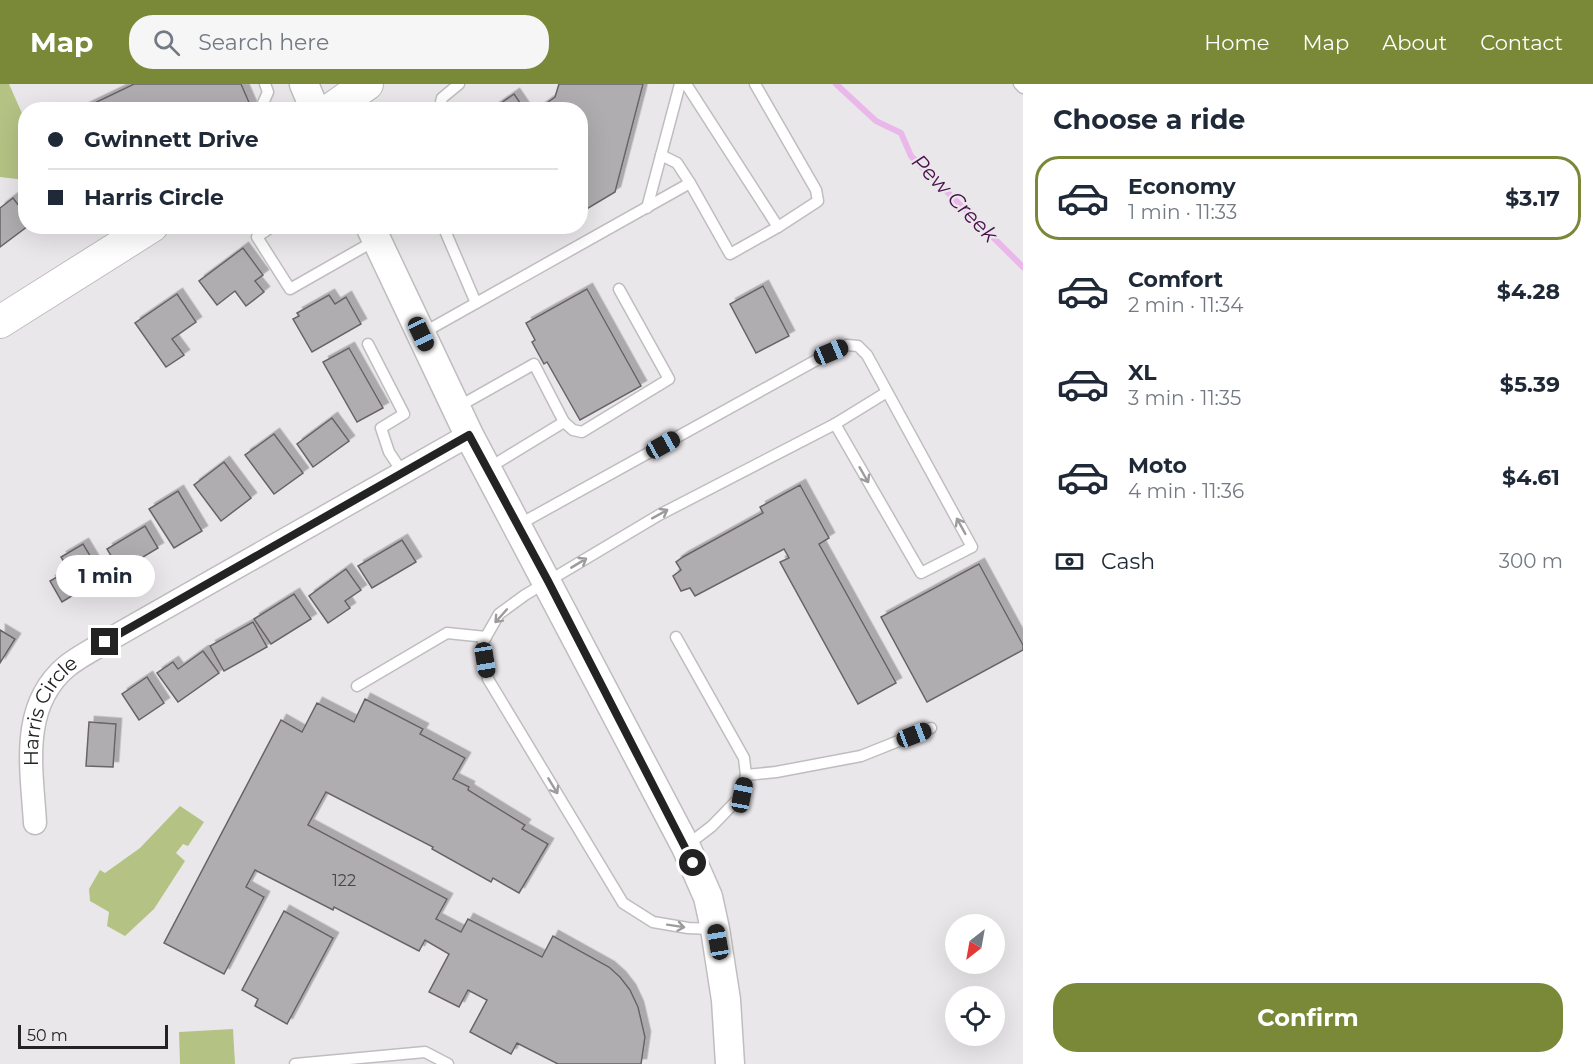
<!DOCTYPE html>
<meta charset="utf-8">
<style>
body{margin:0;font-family:Montserrat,sans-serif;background:#f6f6f7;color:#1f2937;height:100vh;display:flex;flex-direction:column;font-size:22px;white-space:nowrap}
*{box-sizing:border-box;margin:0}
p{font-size:20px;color:#747a83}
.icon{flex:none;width:33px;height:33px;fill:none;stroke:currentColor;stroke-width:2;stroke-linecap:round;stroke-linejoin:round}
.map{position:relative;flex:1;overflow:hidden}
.panel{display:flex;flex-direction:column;background:#fff;width:570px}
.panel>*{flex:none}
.top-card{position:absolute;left:18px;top:18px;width:570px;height:132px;border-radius:24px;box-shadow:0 6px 24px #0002;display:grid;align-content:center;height:132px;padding:0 30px;background:#fff}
.needle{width:39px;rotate:211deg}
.tools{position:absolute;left:945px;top:830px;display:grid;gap:12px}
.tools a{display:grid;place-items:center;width:60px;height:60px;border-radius:50%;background:#fff;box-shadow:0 6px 24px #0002;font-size:30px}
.scale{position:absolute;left:18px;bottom:15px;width:150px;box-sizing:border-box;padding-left:6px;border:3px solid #242324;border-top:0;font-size:16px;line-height:21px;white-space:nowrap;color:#242324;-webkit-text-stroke:4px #eae7ea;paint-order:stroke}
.end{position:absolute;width:27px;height:27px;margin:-14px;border:8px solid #242324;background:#fff;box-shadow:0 0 0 3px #fff}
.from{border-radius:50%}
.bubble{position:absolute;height:42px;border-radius:21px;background:#fff;box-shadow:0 6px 24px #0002;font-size:20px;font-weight:700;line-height:42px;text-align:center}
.car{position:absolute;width:18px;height:36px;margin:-18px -9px;border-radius:8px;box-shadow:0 0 4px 2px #0007;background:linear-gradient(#222 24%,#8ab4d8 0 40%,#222 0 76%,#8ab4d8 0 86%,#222 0)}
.top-card b{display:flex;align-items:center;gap:21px;height:57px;font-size:22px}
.top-card b+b{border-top:2px solid #e0e1e3}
.top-card i{width:15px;height:15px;background:#1f2937}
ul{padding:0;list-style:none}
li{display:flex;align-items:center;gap:18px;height:84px;margin:0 12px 9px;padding:0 18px;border:3px solid transparent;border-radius:24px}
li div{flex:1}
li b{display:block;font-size:22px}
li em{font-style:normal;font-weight:700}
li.on{border-color:#798938}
li>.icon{width:54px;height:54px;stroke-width:1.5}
h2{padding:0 30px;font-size:27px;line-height:72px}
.pay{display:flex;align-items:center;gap:15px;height:66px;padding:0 30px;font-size:22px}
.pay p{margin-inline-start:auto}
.action{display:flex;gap:12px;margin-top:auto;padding:12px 30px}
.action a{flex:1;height:69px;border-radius:24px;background:#798938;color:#fff;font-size:24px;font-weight:700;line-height:69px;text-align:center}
header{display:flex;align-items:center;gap:36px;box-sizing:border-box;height:84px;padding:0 30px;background:#798938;color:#fff}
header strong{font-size:28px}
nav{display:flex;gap:33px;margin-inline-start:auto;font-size:21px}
.search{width:420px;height:54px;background:#f6f6f7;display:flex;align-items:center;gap:15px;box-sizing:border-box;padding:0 21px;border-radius:24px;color:#747a83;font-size:22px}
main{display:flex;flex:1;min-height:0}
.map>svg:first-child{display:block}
.green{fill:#b4c384}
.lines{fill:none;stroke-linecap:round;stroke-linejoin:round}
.stream{stroke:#eab7ea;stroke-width:6}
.building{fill:#b0adb0;stroke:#676467;stroke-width:1.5;filter:url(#shadow)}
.service-casing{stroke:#c0bdc0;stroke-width:13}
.minor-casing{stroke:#c0bdc0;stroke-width:25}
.tertiary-casing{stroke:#c0bdc0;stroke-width:31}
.secondary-casing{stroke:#c0bdc0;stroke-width:34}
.service{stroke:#fff;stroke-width:10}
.minor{stroke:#fff;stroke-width:22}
.tertiary{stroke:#fff;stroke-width:28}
.secondary{stroke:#fff;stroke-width:32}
.oneway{stroke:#9c9c9c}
.route{stroke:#242324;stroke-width:8}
.labels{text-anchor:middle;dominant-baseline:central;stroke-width:4.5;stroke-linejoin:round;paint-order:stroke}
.number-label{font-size:16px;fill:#474647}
.street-label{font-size:20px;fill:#242324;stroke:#eae7ea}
.water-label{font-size:21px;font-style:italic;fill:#490e4c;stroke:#eae7ea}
</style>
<header>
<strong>Map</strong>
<div class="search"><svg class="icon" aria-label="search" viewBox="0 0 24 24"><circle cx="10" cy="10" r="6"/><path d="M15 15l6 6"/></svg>Search here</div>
<nav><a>Home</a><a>Map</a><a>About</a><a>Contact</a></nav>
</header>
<main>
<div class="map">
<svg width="1023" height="980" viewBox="0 0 1023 980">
<defs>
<filter id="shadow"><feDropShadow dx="5.5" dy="-5.5" stdDeviation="0" flood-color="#0004"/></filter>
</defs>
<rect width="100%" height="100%" fill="#eae7ea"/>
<g class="green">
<polygon points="0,0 9,0 25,36 25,96 0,93"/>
<polygon points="180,722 204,738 188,762 183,760 176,769 185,777 154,825 125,852 107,842 109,828 90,817 89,805 100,786 105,789 140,764"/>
<polygon points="233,945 235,980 180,980 179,948"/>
</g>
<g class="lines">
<polyline class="stream" points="836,0 876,37 901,49 911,72 1023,183"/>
</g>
<g class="building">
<polygon points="134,0 241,0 251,23 246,26 80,26"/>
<polygon points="559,0 643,0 615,108 580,129 580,26 537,26 555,13"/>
<polygon points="514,10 525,26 491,26"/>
<polygon points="13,114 26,131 26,142 28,142 0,163 0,124"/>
<polygon points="243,164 263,191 255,197 264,208 246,222 235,207 217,221 199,197"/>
<polygon points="763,202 789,252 756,269 730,220"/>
<polygon points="587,205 641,302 580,336 547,278 544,280 532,258 535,256 526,239"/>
<polygon points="177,210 196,238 172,255 184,271 166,283 135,239"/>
<polygon points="329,211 335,220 346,213 361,240 312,268 293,235 299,232 297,229"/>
<polygon points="349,264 383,324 357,338 323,278"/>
<polygon points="332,334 349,357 313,383 297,360"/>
<polygon points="274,350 303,389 274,410 245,371"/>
<polygon points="224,378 251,414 221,437 194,401"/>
<polygon points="800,401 829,454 819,460 896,599 858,620 780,478 789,474 784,465 695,512 690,504 681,507 673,492 681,486 676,478 683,473 763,429 760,423"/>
<polygon points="178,407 202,447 174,464 149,425"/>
<polygon points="145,442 158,464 120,487 107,465"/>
<polygon points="402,456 416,478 372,504 358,482"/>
<polygon points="83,460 103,493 62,518 50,497 69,486 61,473"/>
<polygon points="979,480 1023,561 1023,566 927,618 881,533"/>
<polygon points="346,485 361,506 345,517 350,524 328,539 309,512"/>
<polygon points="294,510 311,535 271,560 254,535"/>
<polygon points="253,538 267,563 224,587 210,562"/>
<polygon points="0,546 15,555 0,579"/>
<polygon points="203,567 219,589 178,618 157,589 173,578 178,585"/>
<polygon points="147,593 164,619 139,636 122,610"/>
<polygon points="365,615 423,645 420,650 465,674 453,695 469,703 468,706 525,741 522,745 548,760 519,809 493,794 491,798 432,765 433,763 326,708 308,741 447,815 436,835 461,848 468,835 542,873 553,852 609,883 620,893 630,906 638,923 645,953 641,980 558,980 517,959 511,970 470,948 487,916 468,906 459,923 429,908 449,870 425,856 419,867 334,823 333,826 255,786 246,803 264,813 224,890 164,859 281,636 302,648 317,619 354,638"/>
<polygon points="89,638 116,640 113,683 86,682"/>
<polygon points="284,827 333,854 287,940 255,922 258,915 242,906"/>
</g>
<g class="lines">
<g class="service-casing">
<g id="service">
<polyline points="686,0 778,143"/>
<polyline points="1019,0 1023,4"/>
<polyline points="260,26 268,8 265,0"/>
<polyline points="439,26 442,14 459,0"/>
<polyline points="661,71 677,79 690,99"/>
<polyline points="647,124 680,0"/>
<polyline points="273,142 257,153 290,205 376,156"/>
<polyline points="443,142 476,219"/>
<polyline points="421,250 690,99 730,170 778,143 818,117 816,106 755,0"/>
<polyline points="368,260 404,330 381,344 389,368 403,389"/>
<polyline points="456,324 534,280 564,338 487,385"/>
<polyline points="564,338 573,346 582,348 669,295 619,205"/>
<polyline points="518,441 831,268 847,261 858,262 867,271 972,463 921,489 835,340"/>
<polyline points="676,553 744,674 746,691 742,711 712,742 686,762"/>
<polyline points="357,602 447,549 486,553"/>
<polyline points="746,691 776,688 861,672 931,644"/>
<polyline points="712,845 688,844 653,838 623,819 488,595 483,558 499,530 525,511 659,431 835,340 887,308"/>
<polyline points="295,980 425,968 448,980"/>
</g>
</g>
<g class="minor-casing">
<g id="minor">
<path id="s1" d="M35,739C32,686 19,623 66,583C78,573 93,566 105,558L469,351"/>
</g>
</g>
<g class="tertiary-casing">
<g id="tertiary">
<polyline points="304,0 315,26"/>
<polyline points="370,142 469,351 686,763 708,813 715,845 726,916 730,980"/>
</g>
</g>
<g class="secondary-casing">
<g id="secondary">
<polyline points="330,26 367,0"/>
<polyline points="0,238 152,142"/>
</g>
</g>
<use href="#service" class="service"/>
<use href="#minor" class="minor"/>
<use href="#tertiary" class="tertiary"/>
<use href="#secondary" class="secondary"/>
</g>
<defs><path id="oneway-shaft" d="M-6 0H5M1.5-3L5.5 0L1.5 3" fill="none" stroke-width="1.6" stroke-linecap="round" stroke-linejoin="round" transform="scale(1.5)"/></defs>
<g class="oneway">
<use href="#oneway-shaft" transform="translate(864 391) rotate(60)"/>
<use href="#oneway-shaft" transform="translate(660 430) rotate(-29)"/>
<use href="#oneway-shaft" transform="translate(961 442) rotate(-119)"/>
<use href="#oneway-shaft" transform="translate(579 479) rotate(-31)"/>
<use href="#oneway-shaft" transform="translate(501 532) rotate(132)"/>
<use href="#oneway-shaft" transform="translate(553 702) rotate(59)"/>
<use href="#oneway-shaft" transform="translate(676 842) rotate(9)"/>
</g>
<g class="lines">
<polyline class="route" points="105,558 469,351 548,497 693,779"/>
</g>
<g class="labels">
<g class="number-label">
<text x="344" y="796">122</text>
</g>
<g class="street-label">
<text stroke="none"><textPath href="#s1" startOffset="117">Harris Circle</textPath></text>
</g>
<g class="water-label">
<text transform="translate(955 114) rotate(46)">Pew Creek</text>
</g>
</g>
</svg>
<div class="tools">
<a><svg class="needle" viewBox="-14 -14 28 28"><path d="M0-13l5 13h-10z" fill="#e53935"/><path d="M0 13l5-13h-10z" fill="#747a83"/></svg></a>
<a><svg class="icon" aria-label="locate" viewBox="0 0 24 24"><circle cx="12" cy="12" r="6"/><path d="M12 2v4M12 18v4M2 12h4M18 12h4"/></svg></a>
</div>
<div class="scale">50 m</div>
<i class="end from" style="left:693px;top:779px"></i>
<i class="end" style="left:105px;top:558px"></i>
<div class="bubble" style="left:56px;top:471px;width:99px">1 min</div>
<i class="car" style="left:421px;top:250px;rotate:155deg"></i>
<i class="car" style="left:831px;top:268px;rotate:67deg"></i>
<i class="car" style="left:663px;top:361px;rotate:61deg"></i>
<i class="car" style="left:485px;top:576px;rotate:171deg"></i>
<i class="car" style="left:914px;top:651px;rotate:69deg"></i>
<i class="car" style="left:742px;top:711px;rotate:11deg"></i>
<i class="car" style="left:718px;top:858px;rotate:350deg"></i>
<div class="top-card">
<b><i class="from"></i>Gwinnett Drive</b>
<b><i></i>Harris Circle</b>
</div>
</div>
<section class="panel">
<h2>Choose a ride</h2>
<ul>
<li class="on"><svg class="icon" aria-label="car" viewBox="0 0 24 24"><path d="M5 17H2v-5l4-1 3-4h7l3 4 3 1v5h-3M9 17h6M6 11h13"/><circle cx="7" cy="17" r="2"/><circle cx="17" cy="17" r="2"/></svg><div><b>Economy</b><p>1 min · 11:33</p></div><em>$3.17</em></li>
<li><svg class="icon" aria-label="car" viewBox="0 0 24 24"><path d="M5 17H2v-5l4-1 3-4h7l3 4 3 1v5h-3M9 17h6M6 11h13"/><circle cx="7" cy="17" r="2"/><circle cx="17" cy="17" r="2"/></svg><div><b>Comfort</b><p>2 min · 11:34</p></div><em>$4.28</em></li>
<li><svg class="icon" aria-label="car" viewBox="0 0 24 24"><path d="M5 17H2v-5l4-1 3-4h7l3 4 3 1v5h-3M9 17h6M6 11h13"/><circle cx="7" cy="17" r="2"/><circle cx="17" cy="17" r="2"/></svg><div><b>XL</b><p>3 min · 11:35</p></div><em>$5.39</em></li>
<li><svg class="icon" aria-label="car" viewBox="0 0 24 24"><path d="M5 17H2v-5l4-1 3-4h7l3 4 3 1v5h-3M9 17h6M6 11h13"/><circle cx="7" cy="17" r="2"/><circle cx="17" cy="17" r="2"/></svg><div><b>Moto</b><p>4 min · 11:36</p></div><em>$4.61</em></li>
</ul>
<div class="pay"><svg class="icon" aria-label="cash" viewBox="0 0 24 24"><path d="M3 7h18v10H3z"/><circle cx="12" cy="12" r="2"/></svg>Cash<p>300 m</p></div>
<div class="action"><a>Confirm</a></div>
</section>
</main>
